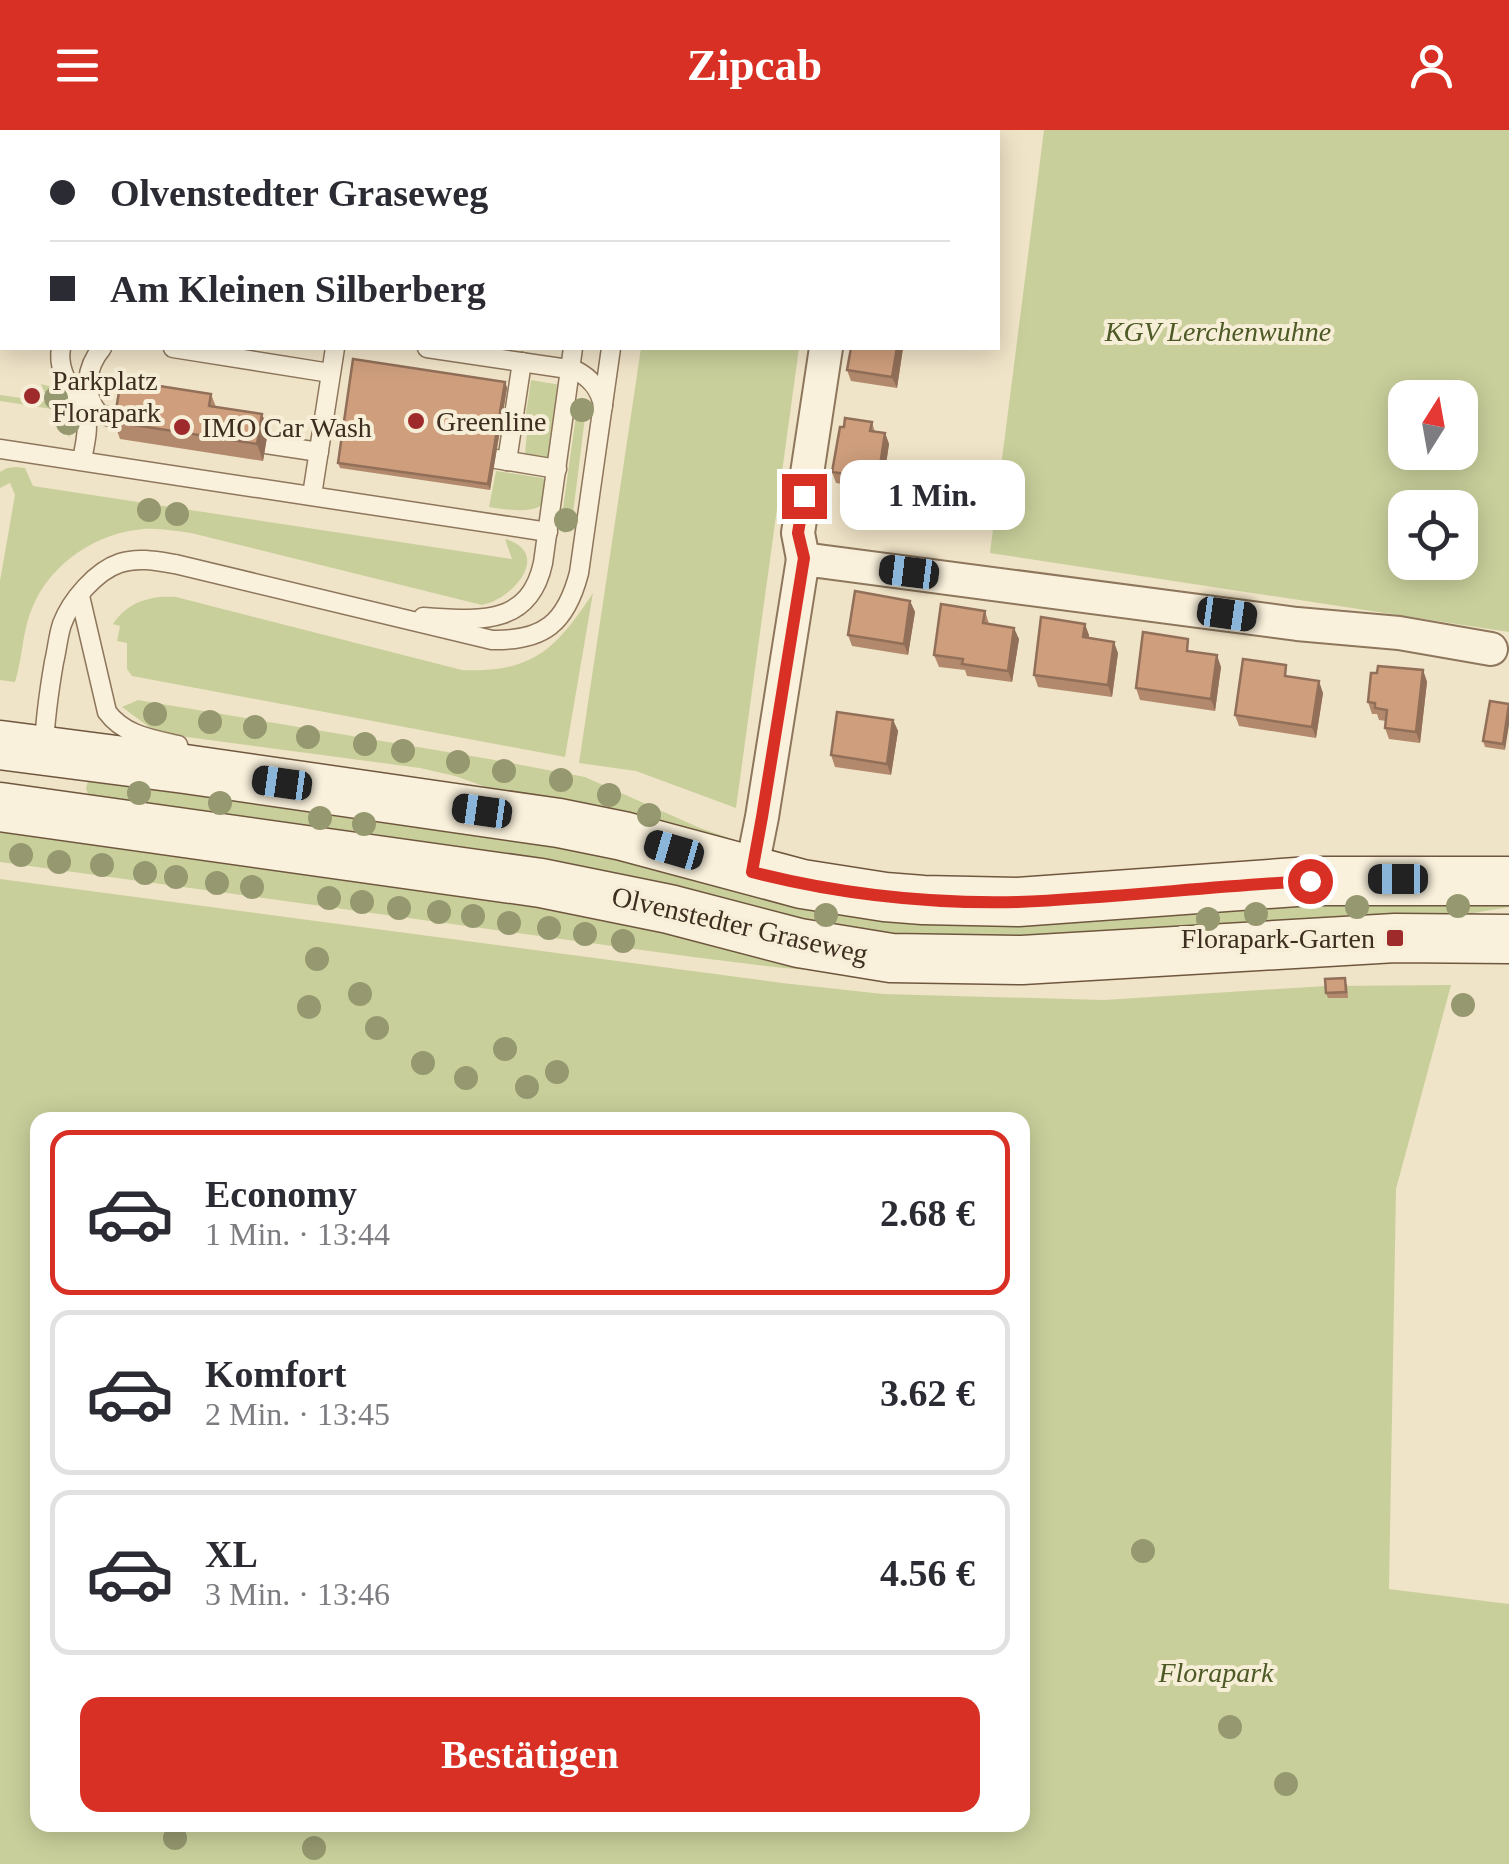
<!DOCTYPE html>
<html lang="de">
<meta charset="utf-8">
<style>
body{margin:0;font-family:"Times New Roman",serif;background:#f7f7f7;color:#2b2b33;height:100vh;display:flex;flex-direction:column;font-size:38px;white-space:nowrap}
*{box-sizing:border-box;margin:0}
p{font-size:32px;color:#7c7c81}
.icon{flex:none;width:55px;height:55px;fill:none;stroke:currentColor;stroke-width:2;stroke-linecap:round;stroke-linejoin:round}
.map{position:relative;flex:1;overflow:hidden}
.side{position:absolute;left:30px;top:982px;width:1000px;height:720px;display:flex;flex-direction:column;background:#fff;border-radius:20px;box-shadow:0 5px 25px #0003}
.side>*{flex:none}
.top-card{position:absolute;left:0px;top:0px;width:1000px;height:220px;box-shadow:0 5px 25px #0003;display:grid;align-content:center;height:220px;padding:0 50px;background:#fff}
.needle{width:65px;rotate:11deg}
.controls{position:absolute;left:1388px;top:250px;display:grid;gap:20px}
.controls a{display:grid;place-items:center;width:90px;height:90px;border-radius:20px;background:#fff;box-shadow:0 5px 25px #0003;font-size:50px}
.end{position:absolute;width:45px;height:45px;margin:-22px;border:12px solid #d93025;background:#fff;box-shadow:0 0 0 5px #fff}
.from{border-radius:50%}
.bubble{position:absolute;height:70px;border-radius:20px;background:#fff;box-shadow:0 5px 25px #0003;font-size:32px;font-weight:700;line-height:70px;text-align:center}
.car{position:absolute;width:30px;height:60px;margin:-30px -15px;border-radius:12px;box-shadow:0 0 8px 2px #0007;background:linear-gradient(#222 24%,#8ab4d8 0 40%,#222 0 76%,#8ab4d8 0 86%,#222 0)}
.top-card b{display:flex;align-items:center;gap:35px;height:95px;font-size:38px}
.top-card b+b{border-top:2px solid #e1e1e2}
.top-card i{width:25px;height:25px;background:#2b2b33}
ul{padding:18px 0 0;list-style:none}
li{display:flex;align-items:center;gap:30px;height:165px;margin:0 20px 15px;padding:0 30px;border:5px solid #e1e1e2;border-radius:20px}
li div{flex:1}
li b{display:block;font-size:38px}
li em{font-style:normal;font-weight:700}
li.active{border-color:#d93025}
li>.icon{width:90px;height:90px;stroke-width:1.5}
.primary-button{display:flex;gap:20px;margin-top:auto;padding:20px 50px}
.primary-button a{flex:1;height:115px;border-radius:20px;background:#d93025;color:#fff;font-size:40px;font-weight:700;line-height:115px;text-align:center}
header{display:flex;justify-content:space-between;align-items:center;height:130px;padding:0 50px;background:#d93025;color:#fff;font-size:45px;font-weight:700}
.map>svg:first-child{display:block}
.green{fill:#c9cf9b;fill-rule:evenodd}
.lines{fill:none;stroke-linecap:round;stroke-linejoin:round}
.service-casing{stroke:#8d765c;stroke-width:21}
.minor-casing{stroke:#8d765c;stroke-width:36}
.secondary-casing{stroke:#6f573f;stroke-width:51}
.service{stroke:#faf1dc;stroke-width:18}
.minor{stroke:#faf1dc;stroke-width:32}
.secondary{stroke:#faf1dc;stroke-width:48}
.tree{fill:#96986f}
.wall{fill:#b2896c}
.shaded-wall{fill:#916f58}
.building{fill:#cf9f7d;stroke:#916f58;stroke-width:2.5}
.route{stroke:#d93025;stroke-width:12}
.poi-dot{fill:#9e2a2b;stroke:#f7eed8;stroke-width:4}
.labels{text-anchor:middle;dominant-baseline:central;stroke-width:8;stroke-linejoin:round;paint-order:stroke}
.park-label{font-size:28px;font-style:italic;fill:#4d5a26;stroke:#f7eed8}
.poi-label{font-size:28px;fill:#3d2e20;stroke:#f7eed8;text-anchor:start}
.street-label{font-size:28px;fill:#3d2e20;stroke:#f7eed8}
</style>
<header><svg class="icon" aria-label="menu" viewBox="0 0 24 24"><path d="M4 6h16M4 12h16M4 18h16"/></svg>Zipcab<svg class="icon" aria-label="person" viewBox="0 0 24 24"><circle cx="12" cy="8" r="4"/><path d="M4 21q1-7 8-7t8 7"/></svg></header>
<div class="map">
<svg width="1509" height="1734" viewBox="0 0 1509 1734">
<rect width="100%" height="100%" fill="#f0e4c8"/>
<g class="green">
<path d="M1044,0H1509V502L990,423ZM1405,268H1460V322H1405ZM1405,378H1460V432H1405Z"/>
<polygon points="641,218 799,218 736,678 636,641 579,633"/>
<polygon points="531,250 561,255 551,329 527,325 525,323 527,304 523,303"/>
<polygon points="41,254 59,259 76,294 77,298 69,307 52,279 0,271 0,265 49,272"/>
<polygon points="581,276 586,279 571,400 565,403 560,400 577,278"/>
<path d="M16,337L25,338L33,356L512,429L505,409C552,422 515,468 482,475L191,403C175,401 160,398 144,399C98,402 51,433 33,476C22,500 23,527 15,552L0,550V451L15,365L10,353L0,358V342L7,338Z"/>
<path d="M496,341L543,348L547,353C546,358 548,365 546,370C538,386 503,379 489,377Z"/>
<path d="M593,463L565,627L132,546L127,539V513L117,511L120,496L113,494C127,472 151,465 176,467L462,540C533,543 556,519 593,463Z"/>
<polygon points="138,570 489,629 585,647 700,698 738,711 735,718 503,663 455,646 420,638 172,605 149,597 122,577"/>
<polygon points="88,650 1127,782 1509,767 1509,777 1456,786 1057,811 896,809 89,666 86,659"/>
<polygon points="0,700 594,780 877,845 783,838 693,827 0,732"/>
<path d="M0,749L782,853L883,864L1104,870L1325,856L1451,855L1396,1059L1389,1459L1509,1474V1734H0ZM38,990H1022V1695H38Z"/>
</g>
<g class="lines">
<g class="service-casing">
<g id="service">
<polyline points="582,0 583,2"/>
<polyline points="124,2 124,0"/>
<path d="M61,218C56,245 77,263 86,288C89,300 84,318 82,330"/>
<path d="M102,218C86,237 82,264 99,284L123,290"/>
<polyline points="173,218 330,243"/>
<path d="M427,218L575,240C591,248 600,259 603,276"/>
<polyline points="266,314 319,322"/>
<polyline points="0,319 548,402"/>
<polyline points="496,329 557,339"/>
<polyline points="507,331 522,232"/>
<polyline points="312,365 335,218"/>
<path d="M80,466L107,582C124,605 151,609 178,615L182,629"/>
<path d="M423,487C476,490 529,498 543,433L573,218"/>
<path d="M44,618C45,589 49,561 54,532C57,520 58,506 62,494C71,470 96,441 120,433C138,427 157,431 175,434L492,510C544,511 566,493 579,443L611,218"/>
</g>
</g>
<g class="minor-casing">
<g id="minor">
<polyline points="858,2 858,0"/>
<polyline points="803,429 798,403 826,218"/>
<polyline points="751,742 762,687 803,429 1297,494 1399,503 1491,519"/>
</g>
</g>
<g class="secondary-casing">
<g id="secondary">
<polyline points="0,615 185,639 559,693 623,706 802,754 885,767 923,770 1018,772 1310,751 1509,751"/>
<polyline points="0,677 541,753 669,779 799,813 891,828 1022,830 1395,808 1509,809"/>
</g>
</g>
<use href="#service" class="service"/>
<use href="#minor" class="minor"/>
<use href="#secondary" class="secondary"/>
</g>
<g class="tree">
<circle cx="56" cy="268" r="12"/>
<circle cx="582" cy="280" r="12"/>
<circle cx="68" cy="293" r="12"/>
<circle cx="149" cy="380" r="12"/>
<circle cx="177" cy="384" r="12"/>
<circle cx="566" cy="390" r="12"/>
<circle cx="155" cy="584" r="12"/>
<circle cx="210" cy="592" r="12"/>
<circle cx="255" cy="597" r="12"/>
<circle cx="308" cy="607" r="12"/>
<circle cx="365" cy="614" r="12"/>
<circle cx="403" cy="621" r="12"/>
<circle cx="458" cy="632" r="12"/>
<circle cx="504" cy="641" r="12"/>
<circle cx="561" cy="650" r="12"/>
<circle cx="139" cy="663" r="12"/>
<circle cx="609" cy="665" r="12"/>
<circle cx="220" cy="673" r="12"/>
<circle cx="649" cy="685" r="12"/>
<circle cx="320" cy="688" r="12"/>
<circle cx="364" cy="694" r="12"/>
<circle cx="21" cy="725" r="12"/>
<circle cx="59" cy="732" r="12"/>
<circle cx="102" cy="735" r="12"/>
<circle cx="145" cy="743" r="12"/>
<circle cx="176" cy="747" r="12"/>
<circle cx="217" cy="753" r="12"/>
<circle cx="252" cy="757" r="12"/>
<circle cx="329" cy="768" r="12"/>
<circle cx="362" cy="772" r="12"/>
<circle cx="1458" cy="776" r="12"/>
<circle cx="1357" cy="777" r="12"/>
<circle cx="399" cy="778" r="12"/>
<circle cx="439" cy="782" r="12"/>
<circle cx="1256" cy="784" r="12"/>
<circle cx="826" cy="785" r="12"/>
<circle cx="473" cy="786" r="12"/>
<circle cx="1208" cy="789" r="12"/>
<circle cx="509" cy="793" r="12"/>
<circle cx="549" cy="798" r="12"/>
<circle cx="585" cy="804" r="12"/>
<circle cx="623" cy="811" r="12"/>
<circle cx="317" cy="829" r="12"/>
<circle cx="360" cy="864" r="12"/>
<circle cx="1463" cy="875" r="12"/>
<circle cx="309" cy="877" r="12"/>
<circle cx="377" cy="898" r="12"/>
<circle cx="505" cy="919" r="12"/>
<circle cx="423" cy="933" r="12"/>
<circle cx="557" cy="942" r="12"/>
<circle cx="466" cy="948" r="12"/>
<circle cx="527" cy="957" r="12"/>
<circle cx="1143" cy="1421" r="12"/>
<circle cx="1230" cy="1597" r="12"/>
<circle cx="1286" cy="1654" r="12"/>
<circle cx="175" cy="1708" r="12"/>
<circle cx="314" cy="1718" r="12"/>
</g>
<g class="wall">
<polygon points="851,218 903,218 897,258 851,251 847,240"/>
<polygon points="505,252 507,258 490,360 340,338 338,333"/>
<polygon points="211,264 216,277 262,284 268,301 263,331 120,309 114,292"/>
<polygon points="872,292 875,302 885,303 889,314 882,361 836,353 832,342 844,297"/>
<polygon points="910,471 915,482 908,525 852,516 848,505"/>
<polygon points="985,481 989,494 1019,509 1012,552 967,546 965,540 939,537 934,525"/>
<polygon points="1089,505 1089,508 1118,523 1112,567 1038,557 1034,545"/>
<polygon points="1193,520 1192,522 1221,537 1215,581 1140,570 1136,558"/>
<polygon points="1423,540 1427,552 1420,613 1389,609 1385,598 1386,591 1379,590 1377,584 1372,584 1368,572 1377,543"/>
<polygon points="1290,547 1323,563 1316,608 1239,596 1235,585"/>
<polygon points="1490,571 1505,620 1485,617 1483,611"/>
<polygon points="893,590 898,601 891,645 835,637 831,625"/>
<polygon points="1347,854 1348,868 1328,868 1326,863"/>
</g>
<g class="shaded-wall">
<polygon points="897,218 903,218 897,258 892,247"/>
<polygon points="505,252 507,258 490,360 488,354"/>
<polygon points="262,284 268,301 263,331 257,314"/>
<polygon points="885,303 889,314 882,361 878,349"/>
<polygon points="910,471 915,482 908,525 904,514"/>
<polygon points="1085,494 1089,505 1087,519 1083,507"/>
<polygon points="1014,498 1019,509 1012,552 1008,541"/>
<polygon points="1114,512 1118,523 1112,567 1108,555"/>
<polygon points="1217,525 1221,537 1215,581 1211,569"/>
<polygon points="1423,540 1427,552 1420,613 1416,602"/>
<polygon points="1319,551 1323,563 1316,608 1312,597"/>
<polygon points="1509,577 1509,595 1505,620 1503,614"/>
<polygon points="893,590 898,601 891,645 887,634"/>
</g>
<g class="building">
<rect x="883" y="0" width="46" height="2"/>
<polygon points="851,218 897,218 892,247 847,240"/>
<polygon points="353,229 505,252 488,354 338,333"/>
<polygon points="121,250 211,264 209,276 262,284 257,314 114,292"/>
<polygon points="845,288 872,292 870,301 885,303 878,349 832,342 840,297 844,297"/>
<polygon points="855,461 910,471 904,514 848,505"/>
<polygon points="941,474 985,481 983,493 1014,498 1008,541 962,534 963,529 934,525"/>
<polygon points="1041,487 1085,494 1083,507 1114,512 1108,555 1034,545"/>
<polygon points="1143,502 1188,509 1187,521 1217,525 1211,569 1136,558"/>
<polygon points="1243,529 1286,535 1285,546 1319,551 1312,597 1235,585"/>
<polygon points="1378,536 1423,540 1416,602 1385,598 1387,580 1375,578 1375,573 1368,572 1371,543 1377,543"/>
<polygon points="1490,571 1509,574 1503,614 1483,611"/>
<polygon points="837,582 893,590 887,634 831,625"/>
<polygon points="1345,848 1346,862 1326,863 1325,849"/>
</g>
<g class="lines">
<path class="route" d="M804,366L798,403L804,428L762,687L752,742C838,764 928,774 1018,772C1115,768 1212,756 1310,751"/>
</g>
<g class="poi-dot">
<circle cx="32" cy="266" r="10"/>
<circle cx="416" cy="291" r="10"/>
<circle cx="182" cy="297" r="10"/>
<rect x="1385" y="798" width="20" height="20" rx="5"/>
</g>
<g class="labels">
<g class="park-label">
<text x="1218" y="201">KGV Lerchenwuhne</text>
<text x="1216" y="1542">Florapark</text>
</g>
<g class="poi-label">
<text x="52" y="250">Parkplatz<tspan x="52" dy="32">Florapark</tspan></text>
<text x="436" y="291">Greenline</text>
<text x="202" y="297">IMO Car Wash</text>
<text x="1375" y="808" text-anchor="end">Florapark-Garten</text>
</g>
<g class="street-label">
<text transform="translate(740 795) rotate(13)">Olvenstedter Graseweg</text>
</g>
</g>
</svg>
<div class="controls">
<a><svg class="needle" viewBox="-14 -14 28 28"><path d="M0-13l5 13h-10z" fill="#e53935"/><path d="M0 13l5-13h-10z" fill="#7c7c81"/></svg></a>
<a><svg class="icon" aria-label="locate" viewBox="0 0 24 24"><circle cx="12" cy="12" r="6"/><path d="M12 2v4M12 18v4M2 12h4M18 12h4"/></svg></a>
</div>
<i class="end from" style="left:1310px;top:751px"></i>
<i class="end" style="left:804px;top:366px"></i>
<div class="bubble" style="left:840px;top:330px;width:185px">1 Min.</div>
<i class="car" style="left:909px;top:442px;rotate:277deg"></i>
<i class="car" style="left:1227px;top:484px;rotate:98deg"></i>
<i class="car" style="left:282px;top:653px;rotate:278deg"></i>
<i class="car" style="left:482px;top:681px;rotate:278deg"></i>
<i class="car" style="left:674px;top:720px;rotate:286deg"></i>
<i class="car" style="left:1398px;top:749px;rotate:270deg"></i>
<div class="top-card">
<b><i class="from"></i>Olvenstedter Graseweg</b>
<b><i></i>Am Kleinen Silberberg</b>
</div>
<section class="side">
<ul>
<li class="active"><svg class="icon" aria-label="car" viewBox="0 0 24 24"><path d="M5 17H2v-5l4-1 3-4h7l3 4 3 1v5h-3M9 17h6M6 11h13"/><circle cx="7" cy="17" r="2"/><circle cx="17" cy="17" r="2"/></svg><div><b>Economy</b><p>1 Min. · 13:44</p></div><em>2.68 €</em></li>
<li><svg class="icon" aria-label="car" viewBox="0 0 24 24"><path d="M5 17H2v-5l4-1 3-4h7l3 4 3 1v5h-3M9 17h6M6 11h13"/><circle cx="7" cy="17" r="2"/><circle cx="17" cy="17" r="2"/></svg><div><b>Komfort</b><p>2 Min. · 13:45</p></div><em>3.62 €</em></li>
<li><svg class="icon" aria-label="car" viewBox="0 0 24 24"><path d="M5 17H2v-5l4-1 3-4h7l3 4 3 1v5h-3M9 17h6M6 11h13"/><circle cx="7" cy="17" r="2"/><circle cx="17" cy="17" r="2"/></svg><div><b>XL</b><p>3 Min. · 13:46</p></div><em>4.56 €</em></li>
</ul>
<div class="primary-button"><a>Bestätigen</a></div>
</section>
</div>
